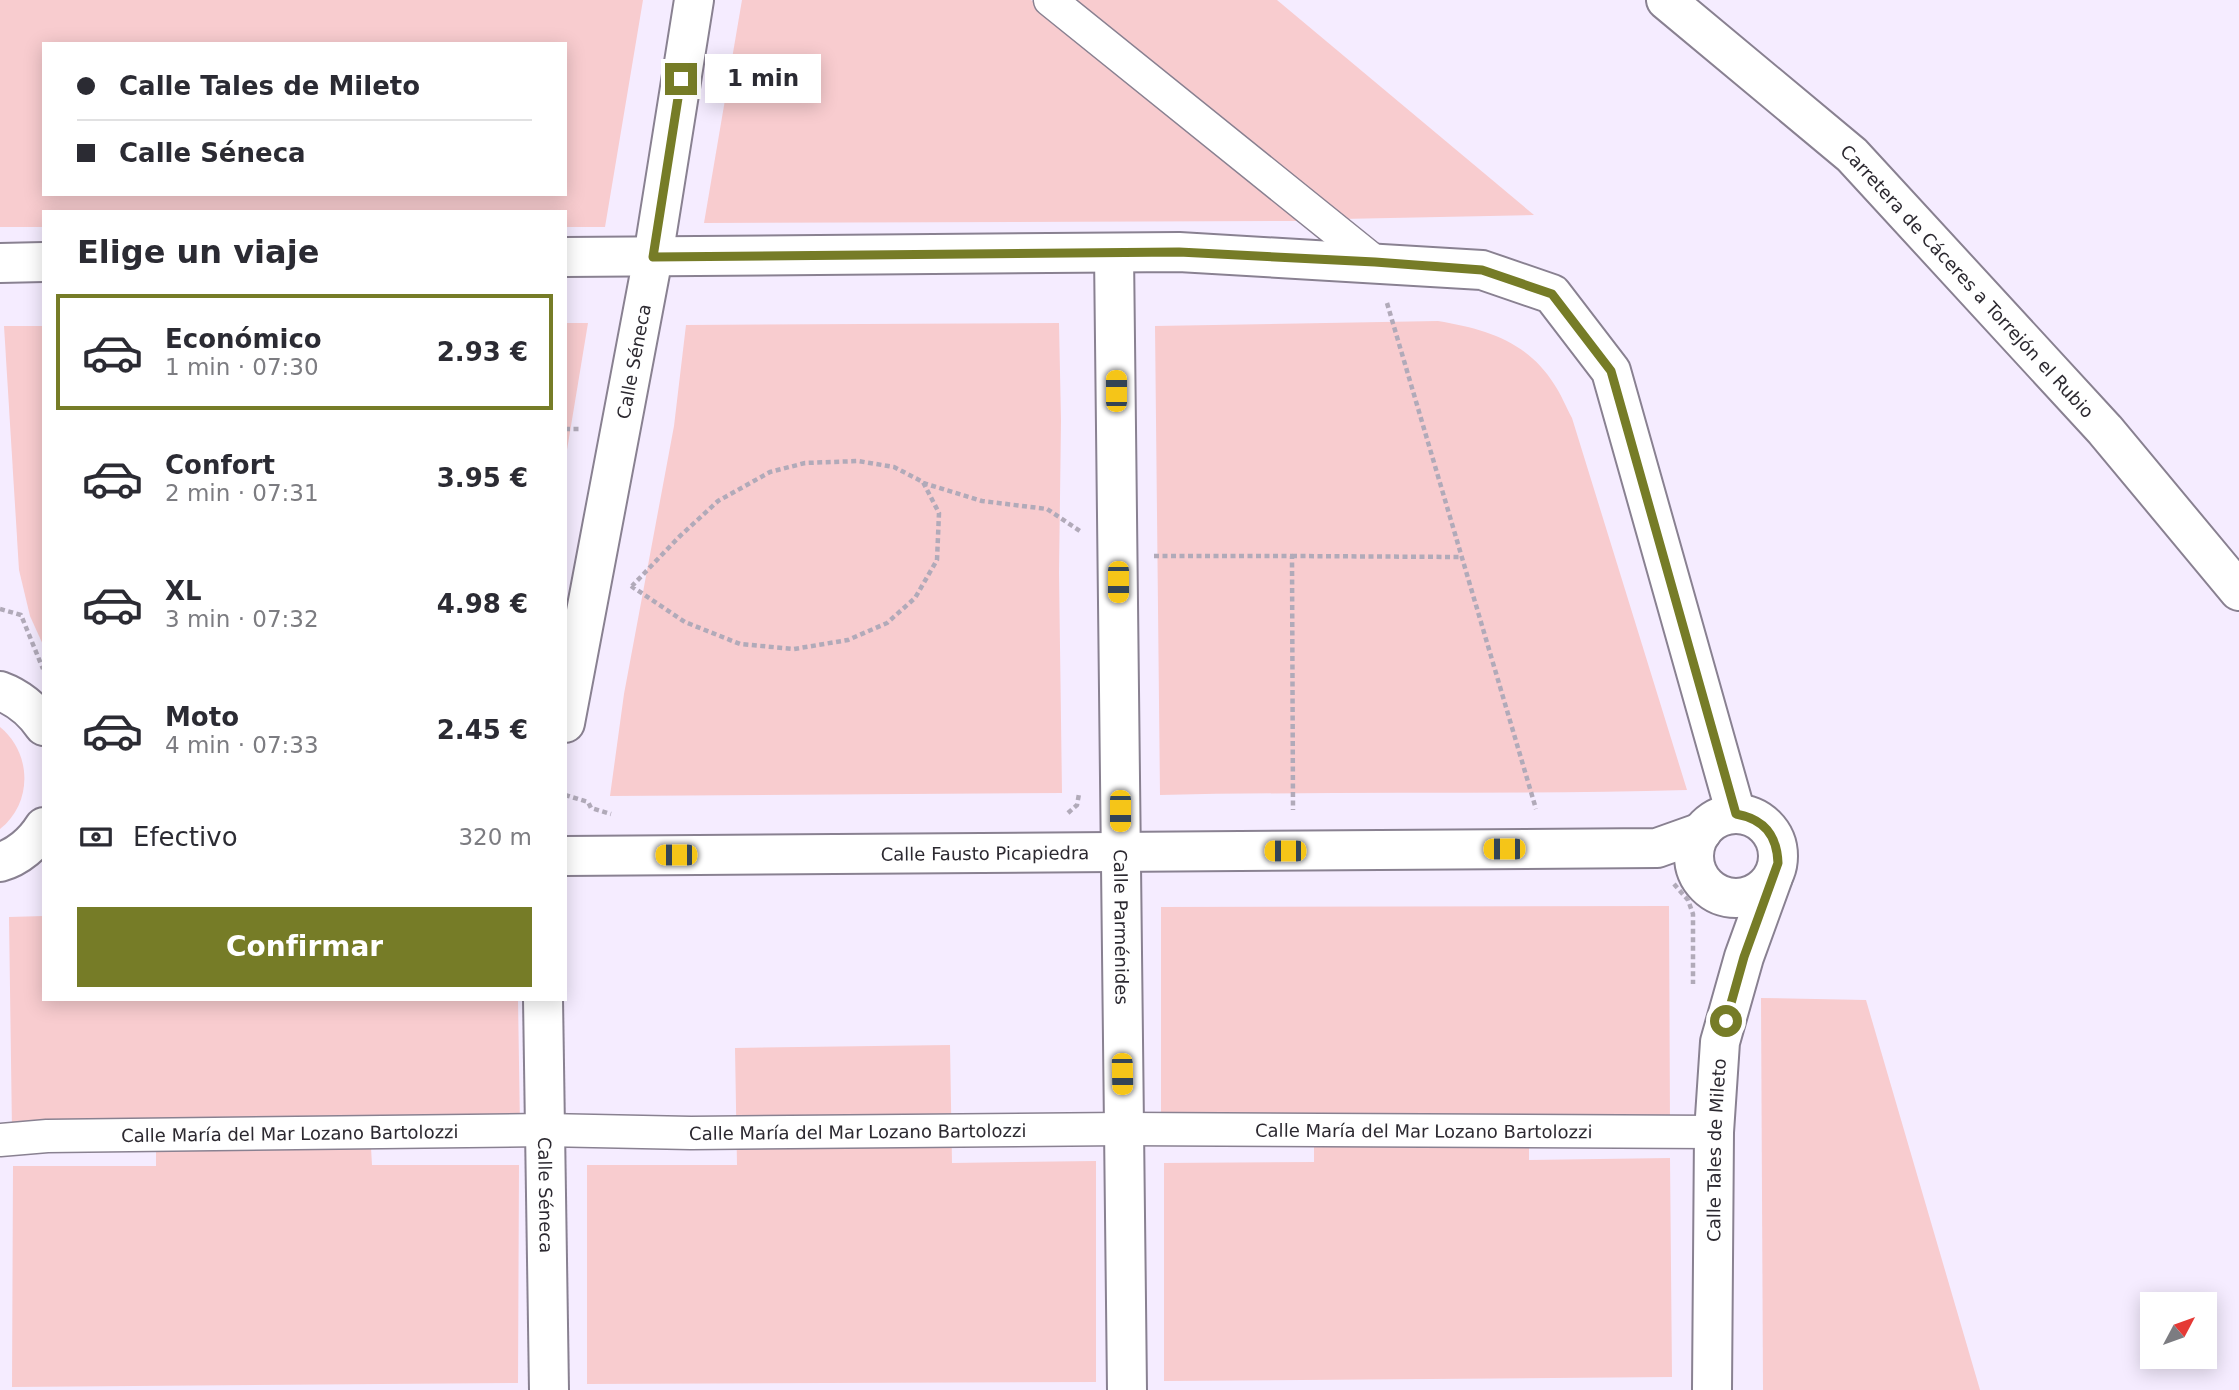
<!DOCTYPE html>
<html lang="es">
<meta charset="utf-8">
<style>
body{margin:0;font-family:"DejaVu Sans",sans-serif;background:#f7f7f7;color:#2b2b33;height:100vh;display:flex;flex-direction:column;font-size:26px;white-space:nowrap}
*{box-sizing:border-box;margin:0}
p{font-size:23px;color:#7c7c81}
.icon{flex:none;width:38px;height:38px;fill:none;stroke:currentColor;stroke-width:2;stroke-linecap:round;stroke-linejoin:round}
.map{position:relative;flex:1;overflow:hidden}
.panel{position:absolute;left:42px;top:210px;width:525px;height:791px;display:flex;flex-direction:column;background:#fff;border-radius:0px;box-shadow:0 4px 18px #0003}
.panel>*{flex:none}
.guide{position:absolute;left:42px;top:42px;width:525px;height:154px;border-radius:0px;box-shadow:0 4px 18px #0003;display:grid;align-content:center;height:154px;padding:0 35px;background:#fff}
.needle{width:46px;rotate:49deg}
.controls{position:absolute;left:2140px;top:1292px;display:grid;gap:14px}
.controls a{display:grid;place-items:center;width:77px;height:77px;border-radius:0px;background:#fff;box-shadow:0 4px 18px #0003;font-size:35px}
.end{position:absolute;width:32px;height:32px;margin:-16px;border:9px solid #767c27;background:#fff;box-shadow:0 0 0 4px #fff}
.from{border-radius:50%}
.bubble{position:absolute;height:49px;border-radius:0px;background:#fff;box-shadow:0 4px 18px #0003;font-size:23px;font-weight:600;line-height:49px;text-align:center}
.car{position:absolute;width:21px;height:42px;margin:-21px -10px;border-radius:9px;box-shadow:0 0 5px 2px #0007;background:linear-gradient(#f5c518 24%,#345 0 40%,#f5c518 0 76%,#345 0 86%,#f5c518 0)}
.guide b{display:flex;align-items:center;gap:24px;height:66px;font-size:26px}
.guide b+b{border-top:2px solid #e1e1e2}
.guide i{width:18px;height:18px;background:#2b2b33}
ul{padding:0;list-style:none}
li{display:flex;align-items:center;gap:21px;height:116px;margin:0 14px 10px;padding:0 21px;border:4px solid transparent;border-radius:0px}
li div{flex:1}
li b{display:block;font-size:26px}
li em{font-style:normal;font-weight:600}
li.selected{border-color:#767c27}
li>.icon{width:63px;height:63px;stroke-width:1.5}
h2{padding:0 35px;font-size:32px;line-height:84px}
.pay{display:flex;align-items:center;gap:18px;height:77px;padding:0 35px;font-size:26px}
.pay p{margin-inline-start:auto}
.action{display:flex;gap:14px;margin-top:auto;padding:14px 35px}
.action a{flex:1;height:80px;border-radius:0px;background:#767c27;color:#fff;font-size:28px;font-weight:600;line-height:80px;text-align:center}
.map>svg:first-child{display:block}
.green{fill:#f8cccf;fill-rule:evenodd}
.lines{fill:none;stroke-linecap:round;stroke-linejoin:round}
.pedestrian-casing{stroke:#898191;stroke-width:35}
.minor-casing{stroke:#898191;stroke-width:42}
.tertiary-casing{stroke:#898191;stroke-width:42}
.path{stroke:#b1aab9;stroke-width:4.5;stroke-dasharray:5 3.5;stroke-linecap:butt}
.pedestrian{stroke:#fff;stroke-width:32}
.minor{stroke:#fff;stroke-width:38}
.tertiary{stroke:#fff;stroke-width:38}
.route{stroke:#767c27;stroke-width:9}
.labels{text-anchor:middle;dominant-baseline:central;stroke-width:5;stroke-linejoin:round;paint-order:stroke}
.street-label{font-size:18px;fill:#2c2930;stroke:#f5ecff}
</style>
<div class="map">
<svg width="2239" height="1390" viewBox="0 0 2239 1390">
<rect width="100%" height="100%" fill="#f5ecff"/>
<g class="green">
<path d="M0,0H643L605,227H565V212H44V227H0ZM44,44H565V194H44Z"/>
<polygon points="742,0 1031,0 1301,221 704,223"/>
<polygon points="1073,0 1277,0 1534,215 1341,219"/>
<path d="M1438,321C1485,329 1527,341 1554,384C1561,394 1566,407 1572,418L1687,790C1511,795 1335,791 1160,795L1155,326Z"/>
<polygon points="565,323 588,323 565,462"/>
<polygon points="1059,323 1061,421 1059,573 1062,793 610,796 624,694 674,426 686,325"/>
<polygon points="4,326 44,326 44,647 30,616 19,570"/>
<path d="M0,727C32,753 33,803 0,829Z"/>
<polygon points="1669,906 1670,1124 1529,1124 1529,1160 1670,1158 1672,1377 1164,1381 1164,1163 1314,1162 1314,1125 1161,1124 1161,907"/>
<polygon points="44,916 44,999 518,999 520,1128 370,1130 372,1165 519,1165 518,1383 12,1387 13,1166 156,1166 156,1131 12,1131 9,917"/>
<polygon points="1761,998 1866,1000 1980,1390 1763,1390"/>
<polygon points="950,1045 952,1163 1096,1161 1096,1382 587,1384 587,1165 737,1165 735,1048"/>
</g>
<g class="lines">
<g class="pedestrian-casing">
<g id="pedestrian">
<polyline points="1050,0 1375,262"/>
<path id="s1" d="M0,1140L47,1136L545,1130L691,1133L1123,1129L1714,1132"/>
</g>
</g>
<g class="minor-casing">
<g id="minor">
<path id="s2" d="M1114,253L1127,1390"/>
<polyline points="565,257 1179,252 1482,270 1552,294 1611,371 1736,814"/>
<polyline points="0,263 44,262"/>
<path d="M0,691C19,698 33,710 44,726"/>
<path id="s3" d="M565,723L653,257L694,0"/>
<circle cx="1736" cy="856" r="42"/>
<path id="s4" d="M565,856L1657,848L1702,832"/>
<path d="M0,862C18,857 34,843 44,827"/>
<path id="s5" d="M543,999L549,1390"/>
<path id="s6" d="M1712,1390L1714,1132L1720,1042L1744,957L1773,877"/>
</g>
</g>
<g class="tertiary-casing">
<g id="tertiary">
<path id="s7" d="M1666,0L1852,155L2105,430L2239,591"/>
</g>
</g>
<g class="path">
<polyline points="1387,303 1536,809"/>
<polyline points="565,429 581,429"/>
<polyline points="923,483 982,501 1047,509 1080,531"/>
<polyline points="1154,556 1292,556 1293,810"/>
<polyline points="1292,556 1461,557"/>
<polyline points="631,586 685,622 740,644 794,649 848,640 887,623 915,598 937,560 939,513 923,482 894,467 858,461 805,463 770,472 718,501 679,537 632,586"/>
<polyline points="0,609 21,615 43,669"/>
<polyline points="565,795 588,802 591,808 611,814"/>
<polyline points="1068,813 1077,805 1079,794"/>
<polyline points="1674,884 1688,900 1693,914 1693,984"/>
</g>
<use href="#pedestrian" class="pedestrian"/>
<use href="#minor" class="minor"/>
<use href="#tertiary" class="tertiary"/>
</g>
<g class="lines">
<path class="route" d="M681,79L653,257L1179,252L1375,262L1482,270L1552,294L1611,371L1736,814C1764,819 1777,835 1778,863L1744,957L1726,1021"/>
</g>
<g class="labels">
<g class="street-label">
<text stroke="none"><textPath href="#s7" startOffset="413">Carretera de Cáceres a Torrejón el Rubio</textPath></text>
<text stroke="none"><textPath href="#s3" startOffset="368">Calle Séneca</textPath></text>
<text stroke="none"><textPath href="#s4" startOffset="420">Calle Fausto Picapiedra</textPath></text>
<text stroke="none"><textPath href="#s2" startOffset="674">Calle Parménides</textPath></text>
<text stroke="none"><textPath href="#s1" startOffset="858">Calle María del Mar Lozano Bartolozzi</textPath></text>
<text stroke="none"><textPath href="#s1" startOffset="1424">Calle María del Mar Lozano Bartolozzi</textPath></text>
<text stroke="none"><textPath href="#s1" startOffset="290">Calle María del Mar Lozano Bartolozzi</textPath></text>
<text stroke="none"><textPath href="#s6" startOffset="240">Calle Tales de Mileto</textPath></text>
<text stroke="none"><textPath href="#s5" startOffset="196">Calle Séneca</textPath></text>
</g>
</g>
</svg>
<div class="controls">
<a><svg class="needle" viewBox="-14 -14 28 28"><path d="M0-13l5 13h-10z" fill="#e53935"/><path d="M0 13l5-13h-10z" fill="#7c7c81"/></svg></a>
</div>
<i class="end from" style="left:1726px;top:1021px"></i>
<i class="end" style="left:681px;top:79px"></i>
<div class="bubble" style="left:705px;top:54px;width:116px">1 min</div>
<i class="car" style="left:1116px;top:391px;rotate:0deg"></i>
<i class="car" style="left:1118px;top:582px;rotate:180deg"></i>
<i class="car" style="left:1120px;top:811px;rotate:180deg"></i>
<i class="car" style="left:1504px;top:849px;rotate:270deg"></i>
<i class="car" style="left:1285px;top:851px;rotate:270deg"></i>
<i class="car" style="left:676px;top:855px;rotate:270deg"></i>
<i class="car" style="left:1122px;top:1074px;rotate:179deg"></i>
<div class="guide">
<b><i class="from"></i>Calle Tales de Mileto</b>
<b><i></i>Calle Séneca</b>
</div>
<section class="panel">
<h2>Elige un viaje</h2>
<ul>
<li class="selected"><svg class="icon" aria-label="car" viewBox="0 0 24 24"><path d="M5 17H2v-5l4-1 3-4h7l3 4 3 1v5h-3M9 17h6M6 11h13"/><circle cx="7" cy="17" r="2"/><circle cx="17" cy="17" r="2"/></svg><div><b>Económico</b><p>1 min · 07:30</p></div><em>2.93 €</em></li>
<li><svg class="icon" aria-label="car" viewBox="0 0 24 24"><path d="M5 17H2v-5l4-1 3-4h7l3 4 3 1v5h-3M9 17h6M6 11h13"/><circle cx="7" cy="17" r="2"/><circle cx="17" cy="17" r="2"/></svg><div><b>Confort</b><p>2 min · 07:31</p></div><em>3.95 €</em></li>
<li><svg class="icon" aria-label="car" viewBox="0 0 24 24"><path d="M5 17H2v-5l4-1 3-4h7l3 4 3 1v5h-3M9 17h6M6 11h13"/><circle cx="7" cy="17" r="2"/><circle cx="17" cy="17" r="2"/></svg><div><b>XL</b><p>3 min · 07:32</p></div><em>4.98 €</em></li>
<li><svg class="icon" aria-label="car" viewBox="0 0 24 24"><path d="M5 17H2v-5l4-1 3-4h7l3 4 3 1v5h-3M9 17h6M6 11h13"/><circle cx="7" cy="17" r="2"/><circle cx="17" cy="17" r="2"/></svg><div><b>Moto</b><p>4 min · 07:33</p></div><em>2.45 €</em></li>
</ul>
<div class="pay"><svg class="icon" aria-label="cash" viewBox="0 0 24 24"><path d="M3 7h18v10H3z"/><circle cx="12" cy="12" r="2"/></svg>Efectivo<p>320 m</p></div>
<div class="action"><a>Confirmar</a></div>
</section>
</div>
